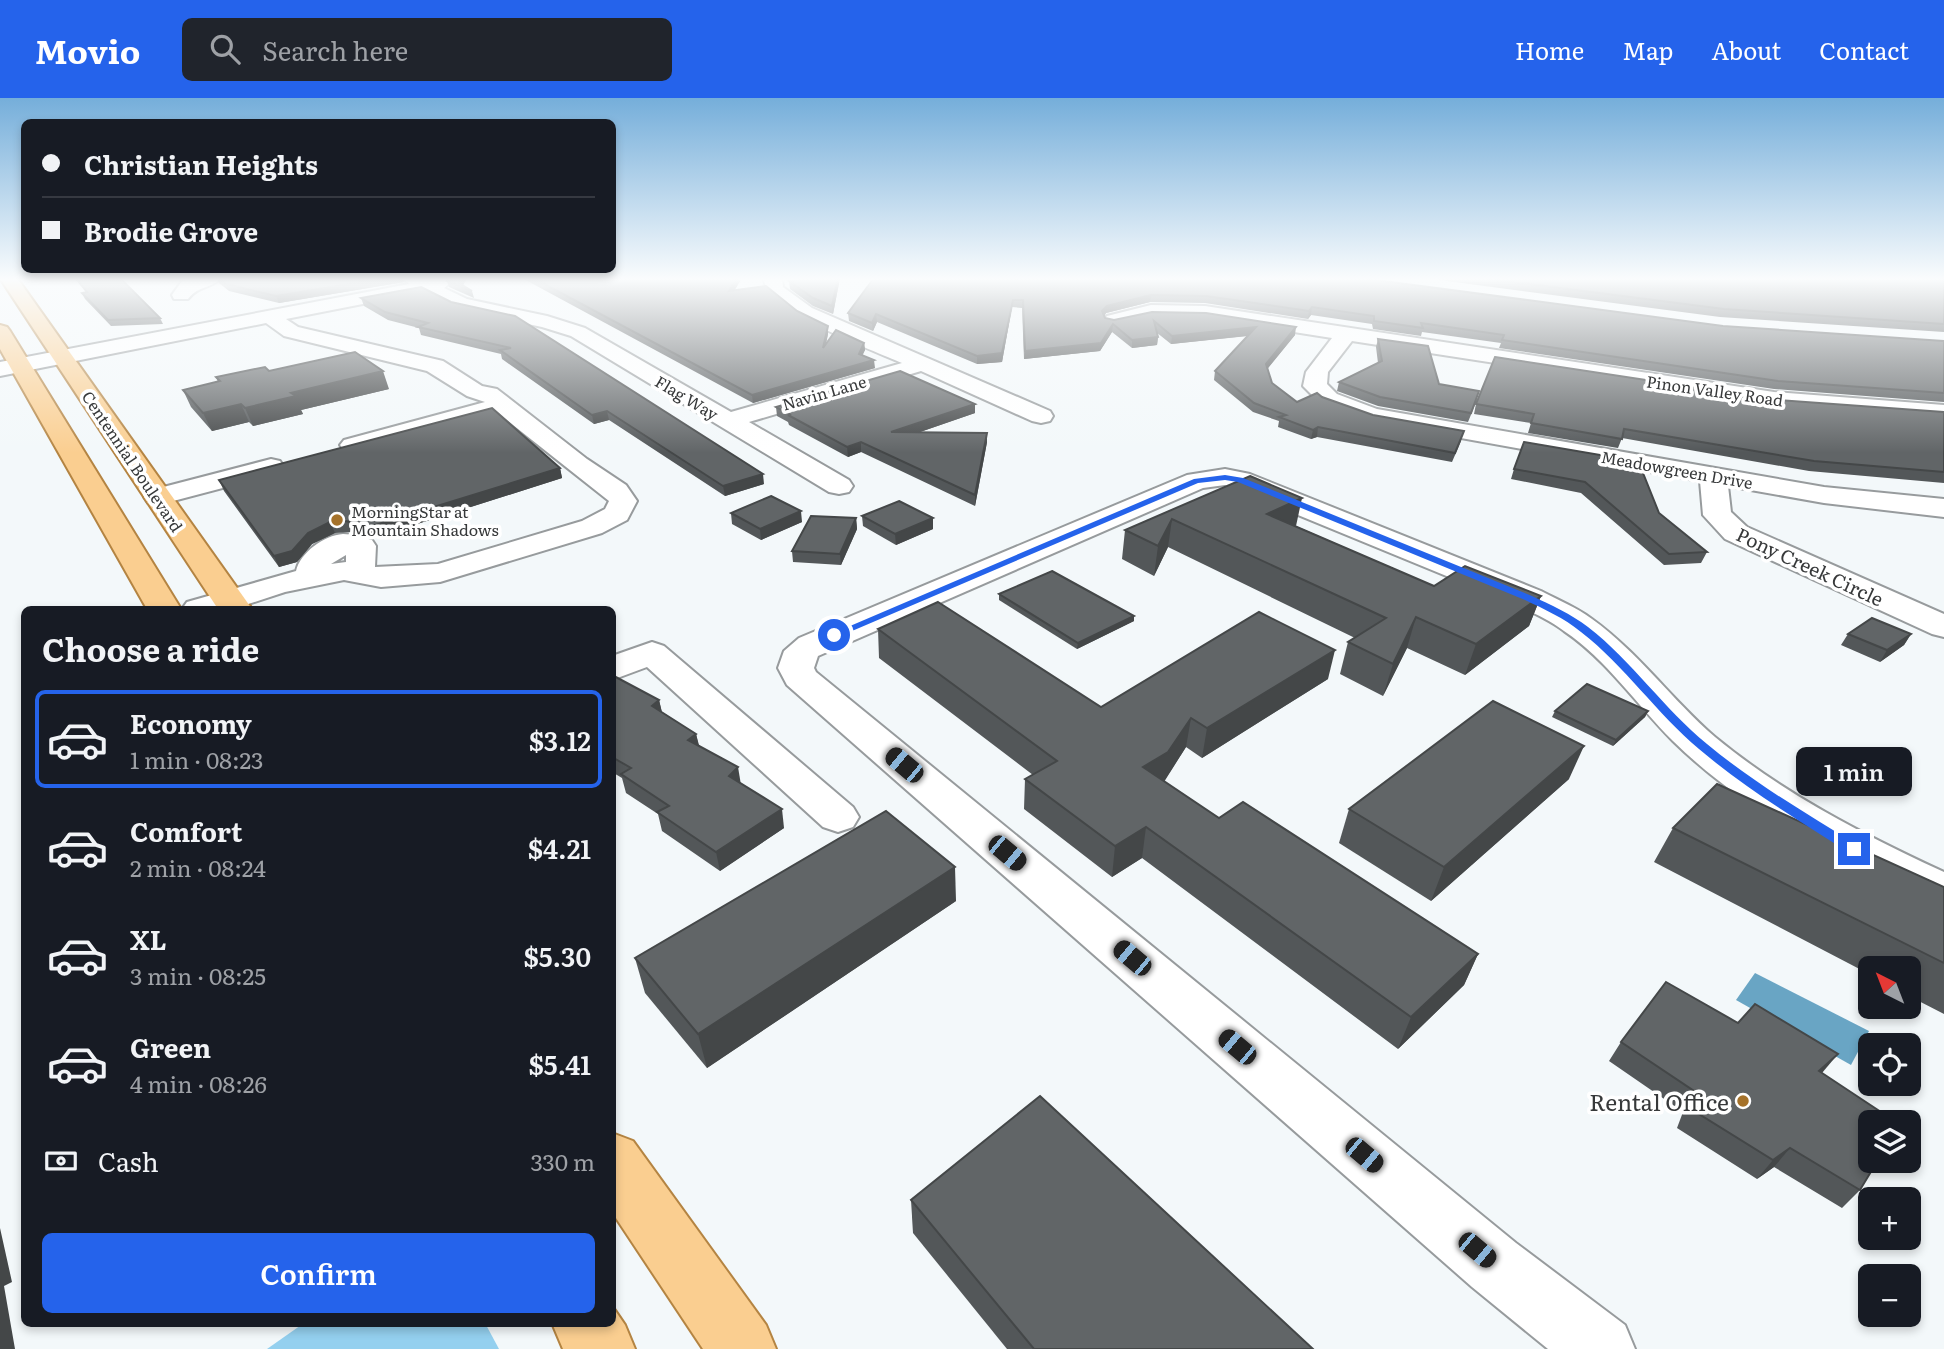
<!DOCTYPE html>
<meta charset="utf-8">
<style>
body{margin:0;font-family:Literata,serif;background:#20242c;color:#f1f3f6;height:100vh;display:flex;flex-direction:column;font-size:26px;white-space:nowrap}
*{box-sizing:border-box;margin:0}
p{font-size:23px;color:#9ea1a6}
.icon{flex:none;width:38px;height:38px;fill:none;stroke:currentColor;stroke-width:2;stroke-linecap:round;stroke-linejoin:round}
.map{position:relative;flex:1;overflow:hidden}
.side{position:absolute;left:21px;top:508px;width:595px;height:721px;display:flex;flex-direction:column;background:#171b24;border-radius:10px;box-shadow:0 4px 10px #0003}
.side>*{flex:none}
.hud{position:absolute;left:21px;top:21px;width:595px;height:154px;border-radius:10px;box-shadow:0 4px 10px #0003;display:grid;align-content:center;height:154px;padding:0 21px;background:#171b24}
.needle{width:46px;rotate:318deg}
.buttons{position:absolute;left:1858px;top:858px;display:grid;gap:14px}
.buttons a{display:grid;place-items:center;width:63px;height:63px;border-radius:10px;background:#171b24;box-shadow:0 4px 10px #0003;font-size:35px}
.end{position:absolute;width:32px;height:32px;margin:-16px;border:9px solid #2563eb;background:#fff;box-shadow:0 0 0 4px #fff}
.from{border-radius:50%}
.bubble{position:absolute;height:49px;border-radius:10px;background:#171b24;box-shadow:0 4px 10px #0003;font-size:23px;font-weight:600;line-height:49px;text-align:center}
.car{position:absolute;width:21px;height:42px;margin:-21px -10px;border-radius:9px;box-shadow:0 0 5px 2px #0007;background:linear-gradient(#222 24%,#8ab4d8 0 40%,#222 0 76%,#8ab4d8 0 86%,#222 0)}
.hud b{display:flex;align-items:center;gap:24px;height:66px;font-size:26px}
.hud b+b{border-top:2px solid #363941}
.hud i{width:18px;height:18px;background:#f1f3f6}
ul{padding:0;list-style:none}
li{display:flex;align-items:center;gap:21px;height:98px;margin:0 14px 10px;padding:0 7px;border:4px solid transparent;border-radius:10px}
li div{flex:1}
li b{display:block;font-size:26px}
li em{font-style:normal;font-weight:600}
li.active{border-color:#2563eb}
li>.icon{width:63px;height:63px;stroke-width:1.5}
h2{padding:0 21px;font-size:32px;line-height:84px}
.pay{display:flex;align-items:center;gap:18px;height:77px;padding:0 21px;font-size:26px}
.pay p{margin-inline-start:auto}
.cta{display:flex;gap:14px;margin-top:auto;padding:14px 21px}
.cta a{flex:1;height:80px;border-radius:10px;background:#2563eb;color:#fff;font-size:28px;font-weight:600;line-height:80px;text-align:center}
header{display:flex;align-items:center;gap:42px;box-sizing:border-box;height:98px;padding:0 35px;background:#2563eb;color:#fff}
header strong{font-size:33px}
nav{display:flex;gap:38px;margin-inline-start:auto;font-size:24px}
.search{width:490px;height:63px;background:#20242c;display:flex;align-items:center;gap:18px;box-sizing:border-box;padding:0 24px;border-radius:10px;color:#9ea1a6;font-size:26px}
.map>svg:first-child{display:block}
.green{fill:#94d0ef}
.water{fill:#69a5c4}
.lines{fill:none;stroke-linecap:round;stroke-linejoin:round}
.minor-casing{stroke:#979b9d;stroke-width:4}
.major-casing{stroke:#b48442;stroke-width:4}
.minor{fill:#fff;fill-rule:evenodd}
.major{fill:#face90;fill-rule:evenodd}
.wall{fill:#535759}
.shaded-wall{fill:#444748}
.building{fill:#616567;stroke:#444748;stroke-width:2}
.route{fill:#2563eb}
.poi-dot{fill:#a5722a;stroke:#fff;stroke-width:2.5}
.labels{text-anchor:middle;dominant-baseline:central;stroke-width:7;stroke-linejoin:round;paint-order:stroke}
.far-street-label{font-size:16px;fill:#37393a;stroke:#fff}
.far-poi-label{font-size:16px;fill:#37393a;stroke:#fff;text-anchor:start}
.street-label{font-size:19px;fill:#37393a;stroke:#fff}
.near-poi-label{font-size:23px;fill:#37393a;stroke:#fff;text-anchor:end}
</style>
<header>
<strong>Movio</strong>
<div class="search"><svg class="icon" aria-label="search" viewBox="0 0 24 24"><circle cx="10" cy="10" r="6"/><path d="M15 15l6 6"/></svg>Search here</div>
<nav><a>Home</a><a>Map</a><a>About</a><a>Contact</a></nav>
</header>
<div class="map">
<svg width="1944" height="1251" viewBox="0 0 1944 1251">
<rect width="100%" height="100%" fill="#f3f8fa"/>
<polygon class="green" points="304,1225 485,1225 499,1251 267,1251"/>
<polygon class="water" points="1755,875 1869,933 1851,967 1736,902"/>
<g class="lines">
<g class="minor-casing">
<g id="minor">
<path d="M192,180H221C211,191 199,187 188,201H174L172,197L182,183Z"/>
<path d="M403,180L448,181L450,185L444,190L467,201L547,218L585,230L731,314L902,265C873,252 763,212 764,180H782L783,189L812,210L1050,313L1053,318L1050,323L1041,325L1032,323L921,273L749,324L849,382L853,388L849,394L839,396L829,394L571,238L542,229L454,210L424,194L286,221L298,229L443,263L482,288L497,291L587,361L626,387L637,403L627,422L602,435L440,484L381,489L344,482L285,494L233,511H182L187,504L296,473C300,455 324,437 343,436C352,436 363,439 372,442L376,448L375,469L438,466L582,423L605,411L609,403L499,316L353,355L344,352L340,347L344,342L485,304L467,298L427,273L284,238L266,225L0,278V264L409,186ZM346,457V464L331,466Z"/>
<polygon points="1151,207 1205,208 1774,294 1944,307 1944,321 1774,308 1352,243 1328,274 1327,286 1337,296 1377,311 1824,389 1944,401 1944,419 1824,405 1728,388 1731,414 1747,429 1944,516 1944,539 1932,536 1725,441 1703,417 1700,383 1372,324 1321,306 1303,288 1306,274 1332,240 1205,220 1151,219 1114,228 1107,226 1104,222 1107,218"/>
<polygon points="271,361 280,363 284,369 280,375 158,407 148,405 144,399 148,393"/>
<path d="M1225,371L1250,376L1541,493C1558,502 1576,509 1592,521C1638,554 1672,602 1715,639C1784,696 1864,737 1944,774V811C1914,802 1885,785 1857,770C1792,735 1726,695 1673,643C1637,607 1607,562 1564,533C1550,522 1533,515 1517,507L1225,387L1203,390L818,558L814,570L816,574L1516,1145L1625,1227L1635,1251H1548L1472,1189L787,587L778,570L784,553L799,540L1187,377Z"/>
<polygon points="652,544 664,548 853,709 859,719 853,729 838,734 823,729 647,569 612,582 612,558"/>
</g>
</g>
<g class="major-casing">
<g id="major">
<polygon points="0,180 17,180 252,511 218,511"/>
<polygon points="0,227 7,229 10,233 181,511 147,511 0,251"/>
<polygon points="612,1035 633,1043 766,1227 776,1251 703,1251 612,1114"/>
<polygon points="612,1208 625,1227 635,1251 563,1251 552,1225 612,1225"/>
</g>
</g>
<use href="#minor" class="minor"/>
<use href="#major" class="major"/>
</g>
<g class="wall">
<polygon points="74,180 120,180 160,220 163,226 111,228 85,201 82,195 86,194"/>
<polygon points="217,180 402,180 404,184 279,205 229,193 219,185"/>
<polygon points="449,180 467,180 463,187 472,193 474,200 449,189 447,183"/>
<polygon points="522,180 742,180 734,192 797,213 828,236 826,246 864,245 865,252 862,257 875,270 753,305"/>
<polygon points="801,180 840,180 833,216 813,208 790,191 789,183 801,182"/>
<polygon points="874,180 1361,180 1723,228 1944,243 1944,304 1774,291 1499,250 1501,245 1422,234 1421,238 1373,231 1372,226 1311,217 1308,221 1205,205 1150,204 1106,215 1105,217 1105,220 1114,222 1152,214 1295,237 1267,271 1272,285 1297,304 1322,299 1373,317 1461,343 1452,364 1317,339 1311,341 1278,329 1279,323 1253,314 1214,282 1215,273 1248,238 1171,246 1156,234 1158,239 1157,247 1132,250 1112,234 1100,253 1024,261 1022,210 1012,209 1002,264 977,266 877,224 873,233 849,223 848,215"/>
<polygon points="1424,180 1944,180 1944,234 1720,219"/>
<polygon points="421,189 764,386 725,398 609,322 594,326 502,261 501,256 421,237 419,230 388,222 364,208 361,200"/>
<polygon points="1378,241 1439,286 1477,302 1468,324 1378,308 1337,293 1339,284 1378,265 1376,249"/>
<polygon points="269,273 389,291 301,312 303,316 253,328 249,324 212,333 191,309 183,292 218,284 216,279"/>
<polygon points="1778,302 1944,314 1944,385 1809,373 1622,340 1618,350 1528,335 1531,325 1474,316 1476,306"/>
<polygon points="975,306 975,315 920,334 987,335 987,344 975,408 861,354 848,359 789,327 788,324 777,318 776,309"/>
<polygon points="1617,364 1659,415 1707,454 1701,465 1664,467 1581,395 1511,381 1514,371"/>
<polygon points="560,370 562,380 373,440 350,434 335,435 312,446 297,464 279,469 224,393 219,382"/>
<polygon points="1250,378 1296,428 1434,488 1541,498 1529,528 1465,577 1407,550 1383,598 1340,576 1348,544 1355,540 1168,449 1154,478 1122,461 1125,432"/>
<polygon points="731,415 802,424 761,442 732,426"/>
<polygon points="862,418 933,431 896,447 863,428"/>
<polygon points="856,420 857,431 841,467 793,464 792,453"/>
<polygon points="999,496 1134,518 1134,523 1077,551 999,502"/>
<polygon points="878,531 1101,609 1328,581 1202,660 1186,649 1164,683 1219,720 1478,856 1464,887 1398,951 1142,760 1112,779 1024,711 1025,681 1033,677 879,560"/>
<polygon points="1848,536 1911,536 1904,547 1880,564 1841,547"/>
<polygon points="612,577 659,602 662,614 696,636 699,647 740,686 784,730 720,773 662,733 658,716 626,695 622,680 612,674"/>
<polygon points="1555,613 1648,613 1645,619 1613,648 1552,619"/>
<polygon points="1569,681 1431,803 1339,745 1349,711"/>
<polygon points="1673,730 1944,789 1944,916 1909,898 1909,870 1871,870 1871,877 1654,764"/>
<polygon points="956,803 707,970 645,895 635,860"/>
<polygon points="1621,944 1822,975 1860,1092 1842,1110 1774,1069 1757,1081 1677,1030 1683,1014 1609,963"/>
<polygon points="911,1102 1313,1251 1007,1251 913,1135"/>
</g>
<g class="shaded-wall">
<polygon points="386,180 402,180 404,184 279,205 276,198"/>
<polygon points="462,180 467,180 462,189 459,185"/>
<polygon points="737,180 742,180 730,200 729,193"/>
<polygon points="838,180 840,180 833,216 832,208"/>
<polygon points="1151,197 1150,204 1106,215 1102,220 1102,213 1107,208"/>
<polygon points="1013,202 1012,209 1002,264 977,266 977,258"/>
<polygon points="1312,209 1311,217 1308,221 1309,213"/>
<polygon points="876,216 877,224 873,233 872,225"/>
<polygon points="1113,226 1112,234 1100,253 1024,261 1025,253"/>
<polygon points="828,228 828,236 823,258 823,250"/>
<polygon points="1256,229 1255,237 1171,246 1172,238"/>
<polygon points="1296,229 1295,237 1264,275 1266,266"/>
<polygon points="1158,239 1157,247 1132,250 1132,242"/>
<polygon points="864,245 865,252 860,263 859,256"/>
<polygon points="874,262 875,270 753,305 752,297"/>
<polygon points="383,273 389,291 301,312 303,316 253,328 245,310 291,295"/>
<polygon points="241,306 249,324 212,333 203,315"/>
<polygon points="975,306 975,315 891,344 891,334"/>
<polygon points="607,313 609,322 594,326 592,317"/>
<polygon points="1318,329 1317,339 1311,341 1313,332"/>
<polygon points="987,335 987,344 975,408 975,397"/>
<polygon points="861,344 861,354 848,359 847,349"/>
<polygon points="560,370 562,380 373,440 369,429"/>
<polygon points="763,376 764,386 725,398 723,388"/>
<polygon points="1302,400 1296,428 1267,416"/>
<polygon points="801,413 802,424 761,442 760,431"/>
<polygon points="856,420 857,431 841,467 840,456"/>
<polygon points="933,420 933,431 896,447 895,436"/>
<polygon points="1172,421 1168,449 1154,478 1158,448"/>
<polygon points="330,424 335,435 312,446 297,464 279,469 274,458 308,435"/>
<polygon points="1541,498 1529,528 1465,577 1476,546"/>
<polygon points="1134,518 1134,523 1077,551 1078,545"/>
<polygon points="1416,519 1407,550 1383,598 1393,566"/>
<polygon points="1911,536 1904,547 1880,564 1887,552"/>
<polygon points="1335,552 1328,581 1202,660 1207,630"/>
<polygon points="659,602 663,620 652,608"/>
<polygon points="1648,613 1645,619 1613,648 1616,642"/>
<polygon points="1191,620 1186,649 1164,684 1143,669"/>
<polygon points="696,636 700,654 688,642"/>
<polygon points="1584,648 1569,681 1431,803 1444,769"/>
<polygon points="738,669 741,687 729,678"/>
<polygon points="782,711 784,730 720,773 716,754"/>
<polygon points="1146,729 1142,760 1112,779 1115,748"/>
<polygon points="955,769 956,803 707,970 698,936"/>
<polygon points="1478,856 1464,887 1398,951 1411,919"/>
<polygon points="1838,956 1822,975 1819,973"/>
<polygon points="1790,1050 1774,1069 1757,1081 1773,1062"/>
<polygon points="0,1130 12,1184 4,1188 15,1251 0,1251"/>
</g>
<g class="building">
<polygon points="76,180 120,180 160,220 108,222 82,195 87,194"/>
<polygon points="219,180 386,180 276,198 226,186"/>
<polygon points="449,180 462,180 459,185 472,193 447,183"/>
<polygon points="533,180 737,180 729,193 766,188 797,213 828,228 823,250 836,232 864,245 859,256 874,262 752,297"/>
<polygon points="801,180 838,180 832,208 813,200 789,183 801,182"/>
<polygon points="874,180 1361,180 1723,228 1944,243 1944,295 1778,283 1502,242 1504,237 1421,225 1423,230 1374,223 1374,218 1312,209 1309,213 1206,198 1151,197 1107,208 1102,213 1105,220 1114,222 1152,214 1206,215 1296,229 1266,266 1272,285 1297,304 1317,295 1322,299 1373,317 1464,333 1455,355 1318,329 1313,332 1279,319 1286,317 1254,305 1215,273 1256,229 1172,238 1154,223 1158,239 1132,242 1113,226 1101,245 1025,253 1023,202 1013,202 1002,255 977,258 876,216 872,225 848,215"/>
<polygon points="1482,180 1944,180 1944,226 1724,211"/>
<polygon points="421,189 451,204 515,218 763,376 723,388 607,313 592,317 500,252 511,250 418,229 428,225 385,214 361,200"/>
<polygon points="1378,241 1428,248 1439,286 1479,293 1471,315 1380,299 1339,284 1382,263"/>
<polygon points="355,254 383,273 291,295 296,298 245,310 241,306 203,315 183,292 220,283 216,279 265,269 269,273"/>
<polygon points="1495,259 1778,302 1944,314 1944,374 1814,363 1624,331 1622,341 1531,325 1534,316 1476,306"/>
<polygon points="900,273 975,306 891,334 987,335 975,397 861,344 847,349 788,317 791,317 776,309"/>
<polygon points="492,310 560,370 369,429 346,423 330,424 308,435 292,453 274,458 219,382"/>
<polygon points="1524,344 1618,360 1617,364 1641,370 1659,415 1707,454 1669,456 1585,384 1514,371"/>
<polygon points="1250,378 1302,400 1267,416 1434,488 1465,468 1541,498 1476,546 1416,519 1393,566 1348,544 1386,520 1172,421 1158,448 1125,432"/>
<polygon points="771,398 801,413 760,431 731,415"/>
<polygon points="899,403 933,420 895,436 862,418"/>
<polygon points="811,418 856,420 840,456 792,453"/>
<polygon points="1052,473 1134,518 1078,545 999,496"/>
<polygon points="938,504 1101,609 1259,514 1335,552 1207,630 1191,620 1168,654 1143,669 1219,720 1243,704 1478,856 1411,919 1146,729 1115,748 1025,681 1057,663 878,531"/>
<polygon points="1872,520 1911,536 1887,552 1848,536"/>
<polygon points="612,577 659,602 652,608 696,636 688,642 738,669 729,678 782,711 716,754 657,714 669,708 621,676 631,670 612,659"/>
<polygon points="1587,586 1648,613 1616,642 1555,613"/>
<polygon points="1493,603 1584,648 1444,769 1349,711"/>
<polygon points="1717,686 1944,789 1944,865 1673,730"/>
<polygon points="886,713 955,769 698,936 635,860"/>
<polygon points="1666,884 1738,925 1755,906 1838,956 1819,973 1896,1024 1871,1024 1871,1062 1878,1062 1860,1092 1790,1050 1773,1062 1691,1011 1697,995 1621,944"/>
<polygon points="1040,998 1313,1251 1034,1251 911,1102"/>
</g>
<linearGradient id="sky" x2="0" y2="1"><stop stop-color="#75aeda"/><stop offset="0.51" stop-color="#fafcfd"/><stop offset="1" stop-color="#fafcfd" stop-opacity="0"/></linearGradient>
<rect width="1944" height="355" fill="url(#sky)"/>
<path class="route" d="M1225,377L1243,380L1532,498C1551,507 1571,516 1588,529C1632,563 1664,611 1707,646C1754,685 1807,716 1859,748V755H1850C1798,722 1746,691 1699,651C1657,616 1625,568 1581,534C1564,520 1544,511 1525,502L1238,384L1225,382L1198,385L838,539L829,537L1194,381Z"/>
<g class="poi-dot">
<circle cx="337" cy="422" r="7"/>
<circle cx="1743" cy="1003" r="7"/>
</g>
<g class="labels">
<g class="far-street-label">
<text transform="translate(1715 292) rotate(8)">Pinon Valley Road</text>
<text transform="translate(824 294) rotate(-16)">Navin Lane</text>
<text transform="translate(687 299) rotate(31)">Flag Way</text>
<text transform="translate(133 363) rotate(56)">Centennial Boulevard</text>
<text transform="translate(1677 371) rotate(10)">Meadowgreen Drive</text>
</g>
<g class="far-poi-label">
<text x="351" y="413">MorningStar at<tspan x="351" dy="18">Mountain Shadows</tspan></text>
</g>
<g class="street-label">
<text transform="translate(1810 468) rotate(25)">Pony Creek Circle</text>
</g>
<g class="near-poi-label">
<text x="1729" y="1003">Rental Office</text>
</g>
</g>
</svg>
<div class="buttons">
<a><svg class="needle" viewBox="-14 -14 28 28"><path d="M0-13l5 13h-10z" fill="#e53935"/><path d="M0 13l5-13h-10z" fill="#9ea1a6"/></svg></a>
<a><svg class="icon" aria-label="locate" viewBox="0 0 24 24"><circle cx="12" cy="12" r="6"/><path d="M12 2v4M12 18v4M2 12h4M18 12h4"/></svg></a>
<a><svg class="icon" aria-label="layers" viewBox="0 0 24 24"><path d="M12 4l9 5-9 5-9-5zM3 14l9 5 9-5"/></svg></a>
<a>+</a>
<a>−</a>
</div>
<i class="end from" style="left:834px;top:537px"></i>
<i class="end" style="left:1854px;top:751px"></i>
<div class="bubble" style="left:1796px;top:649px;width:116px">1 min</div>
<i class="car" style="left:904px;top:667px;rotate:310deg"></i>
<i class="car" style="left:1007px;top:755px;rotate:130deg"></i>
<i class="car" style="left:1132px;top:860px;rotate:310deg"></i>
<i class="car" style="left:1237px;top:949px;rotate:310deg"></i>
<i class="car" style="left:1364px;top:1057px;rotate:130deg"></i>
<i class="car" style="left:1477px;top:1152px;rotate:130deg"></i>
<div class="hud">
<b><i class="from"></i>Christian Heights</b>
<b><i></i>Brodie Grove</b>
</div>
<section class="side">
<h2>Choose a ride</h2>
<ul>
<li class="active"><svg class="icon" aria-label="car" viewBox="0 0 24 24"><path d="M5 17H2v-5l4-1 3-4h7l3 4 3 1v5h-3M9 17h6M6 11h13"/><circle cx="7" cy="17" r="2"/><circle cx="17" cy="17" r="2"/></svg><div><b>Economy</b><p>1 min · 08:23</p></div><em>$3.12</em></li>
<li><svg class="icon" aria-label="car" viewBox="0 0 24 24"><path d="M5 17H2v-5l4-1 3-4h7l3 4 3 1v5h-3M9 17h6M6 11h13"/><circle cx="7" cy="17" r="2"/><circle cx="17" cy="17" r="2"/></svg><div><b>Comfort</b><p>2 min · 08:24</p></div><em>$4.21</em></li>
<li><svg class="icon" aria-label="car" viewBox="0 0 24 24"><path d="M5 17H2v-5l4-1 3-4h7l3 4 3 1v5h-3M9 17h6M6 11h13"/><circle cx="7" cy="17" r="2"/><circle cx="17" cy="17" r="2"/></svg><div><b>XL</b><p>3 min · 08:25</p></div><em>$5.30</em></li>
<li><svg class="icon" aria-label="car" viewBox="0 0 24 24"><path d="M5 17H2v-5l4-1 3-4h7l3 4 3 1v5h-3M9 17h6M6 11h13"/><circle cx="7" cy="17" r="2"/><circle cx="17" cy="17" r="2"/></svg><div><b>Green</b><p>4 min · 08:26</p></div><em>$5.41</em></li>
</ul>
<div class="pay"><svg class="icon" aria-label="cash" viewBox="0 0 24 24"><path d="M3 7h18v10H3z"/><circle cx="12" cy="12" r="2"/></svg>Cash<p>330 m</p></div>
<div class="cta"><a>Confirm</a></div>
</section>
</div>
